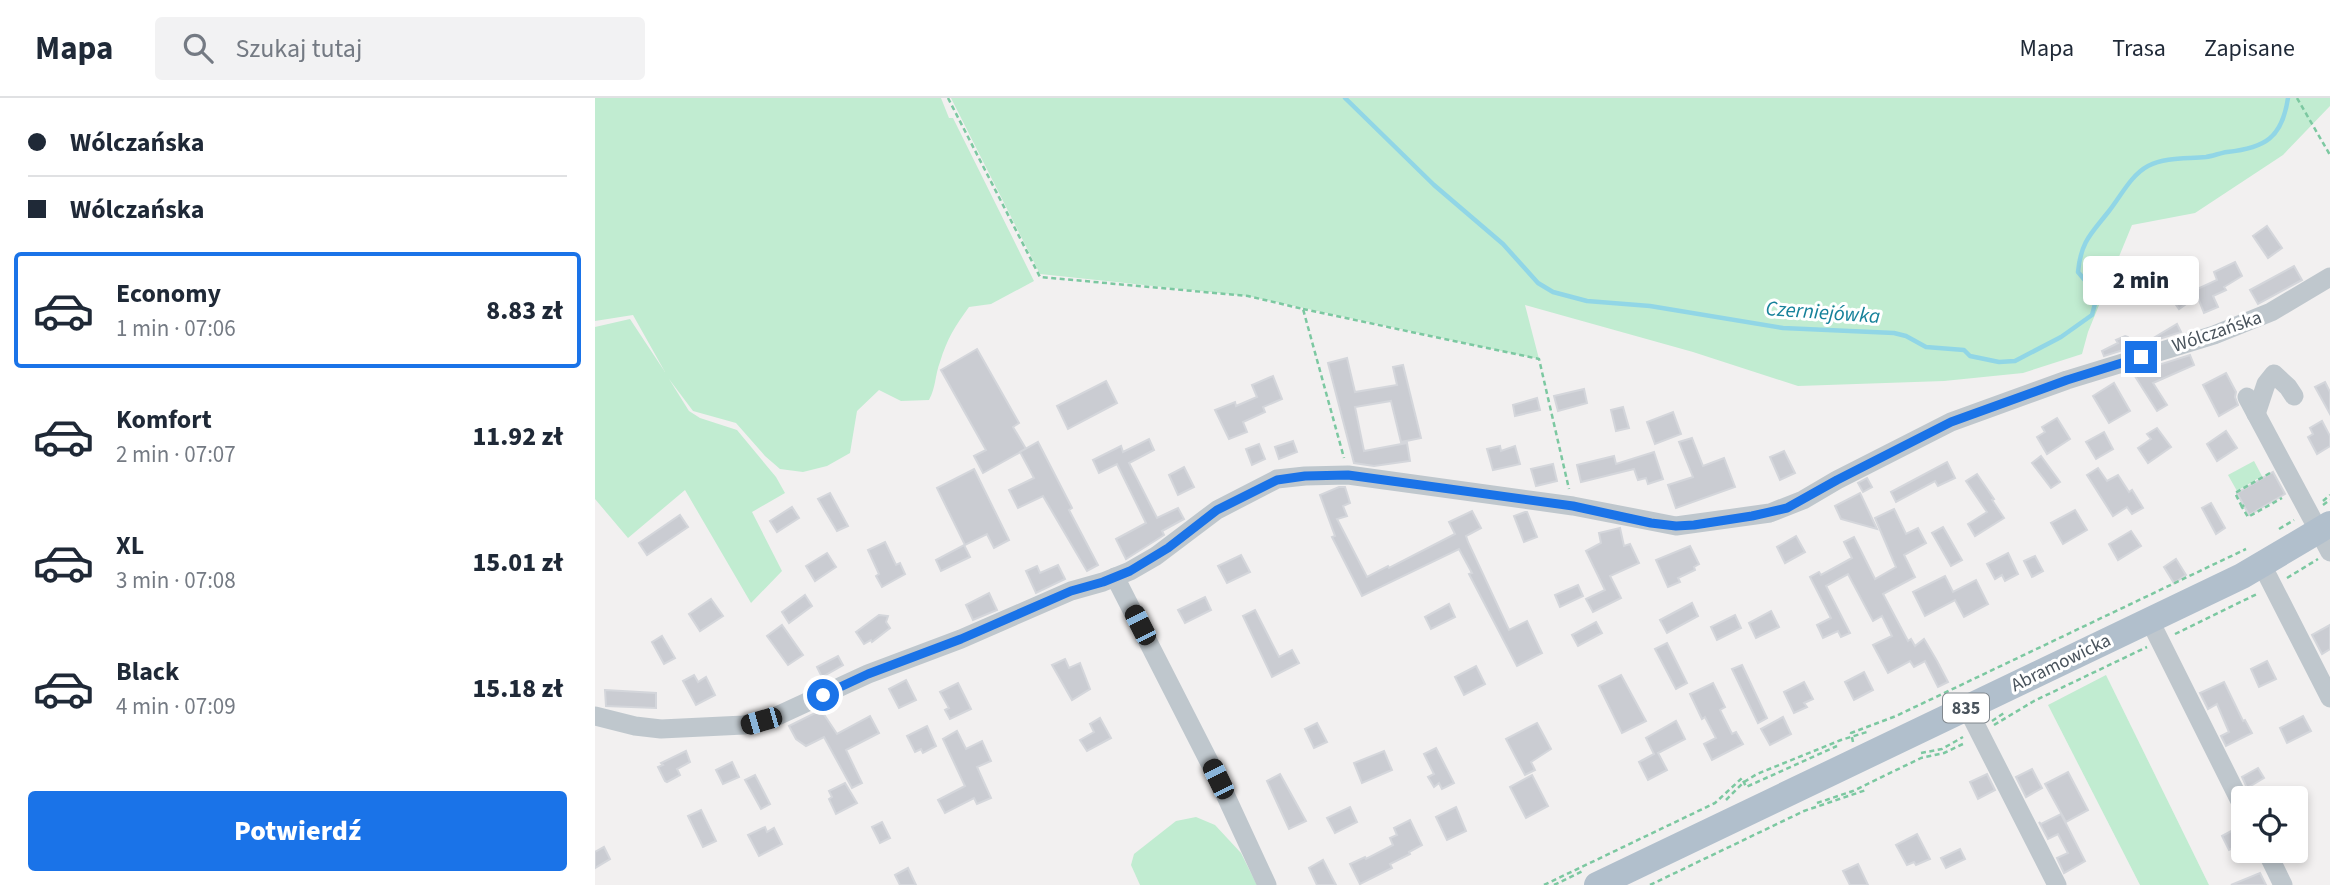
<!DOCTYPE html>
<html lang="pl">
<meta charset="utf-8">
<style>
body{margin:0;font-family:"Source Sans 3",sans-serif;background:#f2f2f3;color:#1f2937;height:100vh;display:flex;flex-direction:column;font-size:26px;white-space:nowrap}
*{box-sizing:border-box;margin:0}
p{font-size:23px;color:#747a83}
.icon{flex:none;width:38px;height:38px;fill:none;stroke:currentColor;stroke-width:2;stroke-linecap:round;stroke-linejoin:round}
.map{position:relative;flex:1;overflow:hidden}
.panel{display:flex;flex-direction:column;background:#fff;width:595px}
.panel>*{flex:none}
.banner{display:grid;align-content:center;height:154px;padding:0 28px;background:#fff}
.controls{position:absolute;left:1636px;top:688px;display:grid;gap:14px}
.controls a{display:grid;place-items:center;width:77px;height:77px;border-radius:7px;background:#fff;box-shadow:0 4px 10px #0003;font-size:35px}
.end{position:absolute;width:32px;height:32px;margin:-16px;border:9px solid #1a73e8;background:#fff;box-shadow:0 0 0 4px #fff}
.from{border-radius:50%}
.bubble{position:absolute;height:49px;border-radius:7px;background:#fff;box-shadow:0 4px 10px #0003;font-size:23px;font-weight:800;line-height:49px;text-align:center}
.car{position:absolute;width:21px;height:42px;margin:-21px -10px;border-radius:9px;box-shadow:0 0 5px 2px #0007;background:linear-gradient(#222 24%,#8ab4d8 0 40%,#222 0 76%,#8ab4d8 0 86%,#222 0)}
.banner b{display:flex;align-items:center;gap:24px;height:66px;font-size:26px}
.banner b+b{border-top:2px solid #e0e1e3}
.banner i{width:18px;height:18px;background:#1f2937}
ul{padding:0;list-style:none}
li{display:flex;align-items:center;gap:21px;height:116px;margin:0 14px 10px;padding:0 14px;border:4px solid transparent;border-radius:7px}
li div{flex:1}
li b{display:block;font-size:26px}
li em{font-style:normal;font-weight:800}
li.on{border-color:#1a73e8}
li>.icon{width:63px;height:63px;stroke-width:1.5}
.button{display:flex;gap:14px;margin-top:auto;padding:14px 28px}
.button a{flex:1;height:80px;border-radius:7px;background:#1a73e8;color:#fff;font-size:28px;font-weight:800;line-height:80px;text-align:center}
header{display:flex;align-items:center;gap:42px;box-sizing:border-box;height:98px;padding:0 35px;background:#fff;border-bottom:2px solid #e0e1e3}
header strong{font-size:33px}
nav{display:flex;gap:38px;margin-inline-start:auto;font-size:24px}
.search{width:490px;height:63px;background:#f2f2f3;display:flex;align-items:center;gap:18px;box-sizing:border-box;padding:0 24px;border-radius:7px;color:#747a83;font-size:26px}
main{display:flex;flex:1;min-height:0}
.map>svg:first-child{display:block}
.green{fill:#c1ecd1}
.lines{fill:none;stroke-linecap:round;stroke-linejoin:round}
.stream{stroke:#91d6e6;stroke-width:4.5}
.building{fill:#caccd2;stroke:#d4d6db;stroke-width:2}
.path{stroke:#7cc8a1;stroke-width:2.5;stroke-dasharray:5 3.5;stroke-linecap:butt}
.minor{stroke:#bfc7cd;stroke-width:19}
.major{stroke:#b1bfcc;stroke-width:26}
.route{stroke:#1a73e8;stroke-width:9}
.labels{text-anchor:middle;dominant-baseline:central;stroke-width:6;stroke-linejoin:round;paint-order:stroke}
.shield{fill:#fff;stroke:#80878d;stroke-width:2}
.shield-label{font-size:18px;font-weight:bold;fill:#49535c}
.street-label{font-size:19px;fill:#49535c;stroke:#fff}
.water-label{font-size:21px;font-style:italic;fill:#16819a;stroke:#fff}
</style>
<header>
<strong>Mapa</strong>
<div class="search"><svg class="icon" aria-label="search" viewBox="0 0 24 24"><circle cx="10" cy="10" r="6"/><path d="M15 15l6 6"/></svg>Szukaj tutaj</div>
<nav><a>Mapa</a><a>Trasa</a><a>Zapisane</a></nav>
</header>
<main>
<section class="panel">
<div class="banner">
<b><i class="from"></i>Wólczańska</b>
<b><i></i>Wólczańska</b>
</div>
<ul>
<li class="on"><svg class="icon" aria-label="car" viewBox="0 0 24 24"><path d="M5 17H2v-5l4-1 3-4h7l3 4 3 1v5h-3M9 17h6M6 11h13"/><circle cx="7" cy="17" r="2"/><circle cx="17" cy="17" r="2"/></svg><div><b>Economy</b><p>1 min · 07:06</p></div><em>8.83 zł</em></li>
<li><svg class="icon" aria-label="car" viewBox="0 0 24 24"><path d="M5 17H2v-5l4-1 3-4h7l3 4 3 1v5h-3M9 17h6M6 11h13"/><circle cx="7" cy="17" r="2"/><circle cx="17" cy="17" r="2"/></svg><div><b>Komfort</b><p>2 min · 07:07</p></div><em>11.92 zł</em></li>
<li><svg class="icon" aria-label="car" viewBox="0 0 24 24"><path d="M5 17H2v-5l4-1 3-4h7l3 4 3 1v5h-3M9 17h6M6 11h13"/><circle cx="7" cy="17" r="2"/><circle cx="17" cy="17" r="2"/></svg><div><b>XL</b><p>3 min · 07:08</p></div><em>15.01 zł</em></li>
<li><svg class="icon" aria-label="car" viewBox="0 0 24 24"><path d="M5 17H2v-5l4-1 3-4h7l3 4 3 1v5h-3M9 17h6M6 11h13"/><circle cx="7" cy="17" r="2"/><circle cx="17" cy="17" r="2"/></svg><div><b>Black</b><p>4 min · 07:09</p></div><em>15.18 zł</em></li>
</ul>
<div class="button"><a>Potwierdź</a></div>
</section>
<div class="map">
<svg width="1735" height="787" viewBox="0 0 1735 787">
<rect width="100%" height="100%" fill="#f2f0f0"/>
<g class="green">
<path d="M0,0H346L354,20H358L439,183L396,206L374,209C360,228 352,241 345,264C340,277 341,289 334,302L306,303L284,292L262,313L255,355L232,368L208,374L185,371L170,358L141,325L98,313L74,281L94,313L105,320L142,332L181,379L190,395L157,414L187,473L156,505L90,392L33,440L0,401V229L35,221L70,274L38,217L0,223Z"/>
<polygon points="356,0 1735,0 1735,8 1688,57 1600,115 1537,127 1493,234 1487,256 1428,275 1349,283 1203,288 1098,254 930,207 944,261 653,198 445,176"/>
<polygon points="1659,363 1667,378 1642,393 1633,377"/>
<polygon points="1511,577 1614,787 1545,787 1453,607"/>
<polygon points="601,719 620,727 646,755 662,787 545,787 536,767 539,756 581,723"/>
</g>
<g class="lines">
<path class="stream" d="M750,0L839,87L908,146L943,185L958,194L992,203L1055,208L1188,230L1299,235L1311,238L1331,249L1369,252L1375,258L1404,264L1420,263L1466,239L1497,217L1501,202L1498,192L1483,174C1486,143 1496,136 1514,113C1526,98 1536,77 1553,68C1571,59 1591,61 1611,59C1618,58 1625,55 1632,54C1670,50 1687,40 1693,0"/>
</g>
<g class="building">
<polygon points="1672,128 1687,150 1673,160 1658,138"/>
<polygon points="1640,164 1647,178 1629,189 1631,192 1618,198 1623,209 1609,215 1600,192 1622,182 1619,174"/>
<polygon points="1699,168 1707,182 1663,206 1655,192"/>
<polygon points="1548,171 1557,184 1534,199 1526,185"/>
<polygon points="1581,184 1594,204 1584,211 1570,191"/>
<polygon points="1582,226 1586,234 1558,243 1557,241"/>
<polygon points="1530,238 1533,239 1538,249 1509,258 1507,253 1523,245 1521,242"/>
<polygon points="382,251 424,325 418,329 431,351 388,375 379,358 391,352 346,272"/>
<polygon points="1595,257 1599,267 1558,285 1572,307 1562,313 1538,275"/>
<polygon points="752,260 760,294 802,287 798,269 808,267 826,340 806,344 796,303 760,309 769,353 812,345 815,363 779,368 759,365 733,265"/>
<polygon points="1631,275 1641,294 1640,299 1643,307 1624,318 1608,287"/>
<polygon points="678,278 687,301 668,309 670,314 648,324 652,334 634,341 620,312 640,304 641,308 662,299 657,287"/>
<polygon points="511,283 522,305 473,331 462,308"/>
<polygon points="1730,284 1735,294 1735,316 1720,289"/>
<polygon points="1519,285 1535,313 1514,325 1498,298"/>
<polygon points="989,291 992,305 963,313 959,298"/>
<polygon points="942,300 945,312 920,318 918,307"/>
<polygon points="1028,309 1034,330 1021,333 1016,312"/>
<polygon points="1078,314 1086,336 1060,346 1052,324"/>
<polygon points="1462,320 1475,341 1452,356 1442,339 1450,334 1447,329"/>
<polygon points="1727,323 1735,338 1735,348 1722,356 1713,339 1718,336 1715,330"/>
<polygon points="1562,330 1576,349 1553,365 1543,350 1556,341 1552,336"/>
<polygon points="1631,333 1642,350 1622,363 1612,346"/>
<polygon points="1509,334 1518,351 1501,361 1491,344"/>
<polygon points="1097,340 1108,368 1129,360 1140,389 1081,410 1073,387 1098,379 1084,344"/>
<polygon points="554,341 559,352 534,365 562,420 583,410 589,421 567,433 569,437 531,461 521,441 551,425 522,366 504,375 498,362 526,348 528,354"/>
<polygon points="698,343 702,354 684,361 680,349"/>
<polygon points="443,344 477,410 474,412 503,467 492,473 448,398 423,410 414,392 439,380 425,354"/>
<polygon points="664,346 670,361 657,367 651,351"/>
<polygon points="905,348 906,353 920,348 925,366 898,372 892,351"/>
<polygon points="1189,353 1200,375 1185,382 1175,359"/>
<polygon points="1059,354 1068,381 1053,386 1051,380 1043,382 1039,371 986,384 982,367 1019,358 1021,366"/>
<polygon points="1446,358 1465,384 1456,390 1437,365"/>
<polygon points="1352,364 1360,380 1343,388 1340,383 1301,404 1296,394"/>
<polygon points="958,366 962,383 941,388 936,371"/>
<polygon points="589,369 599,389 583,397 574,377"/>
<polygon points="1503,370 1512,383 1523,377 1534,394 1537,392 1548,410 1537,416 1532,409 1518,418 1492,377"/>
<polygon points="379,371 414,442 399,450 392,436 370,447 342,390"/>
<polygon points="1678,374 1690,396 1654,417 1642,395"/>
<polygon points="1382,376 1399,401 1397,402 1409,420 1380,438 1373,426 1392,414 1371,383"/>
<polygon points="1272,380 1277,389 1268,394 1263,385"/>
<polygon points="744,389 750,389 755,405 748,408 752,418 742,421 772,479 793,468 794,470 860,436 854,424 877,413 886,430 871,438 873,444 914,532 932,523 947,555 922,568 874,476 877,475 864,451 767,498 737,439 740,438 725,397"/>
<polygon points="235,395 253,428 242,433 223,401"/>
<polygon points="1265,395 1282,431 1246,421 1240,408"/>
<polygon points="1616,405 1630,430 1621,436 1607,410"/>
<polygon points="197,409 204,420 182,434 175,423"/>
<polygon points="1299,411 1311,436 1323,430 1331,445 1309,457 1320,479 1288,496 1313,543 1316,541 1320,548 1329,541 1342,563 1353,584 1343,589 1330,563 1319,569 1315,563 1293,575 1278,547 1297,538 1287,518 1278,523 1253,476 1231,488 1255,535 1246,539 1243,533 1228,540 1222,527 1236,520 1215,479 1224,474 1226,477 1257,460 1249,444 1259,439 1280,481 1301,469 1280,420"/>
<polygon points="1480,412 1492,432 1468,446 1456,425"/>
<polygon points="930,414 932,414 942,439 929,444 919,418"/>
<polygon points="85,417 93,429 52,457 44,445"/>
<polygon points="1348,429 1367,462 1356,468 1337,435"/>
<polygon points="1025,430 1029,448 1035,446 1044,465 1015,478 1026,500 998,514 991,501 1010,492 991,453 1006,445 1004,435"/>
<polygon points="1536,433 1546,448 1523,462 1514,446"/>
<polygon points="1201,438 1210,454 1190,465 1182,449"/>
<polygon points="290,444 301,467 305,465 310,476 287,489 281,478 284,476 273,452"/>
<polygon points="369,447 375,459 346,473 341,462"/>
<polygon points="1095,448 1104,466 1099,469 1100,472 1083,480 1085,484 1073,489 1061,462"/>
<polygon points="232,455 241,469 220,483 211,468"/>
<polygon points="1413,455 1423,476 1410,483 1407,477 1400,481 1392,466"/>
<polygon points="646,457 655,474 632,485 623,468"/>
<polygon points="1440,458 1448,473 1437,479 1429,463"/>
<polygon points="1581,461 1591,477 1579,485 1569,469"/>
<polygon points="463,467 470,481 441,495 431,473 442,468 445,475"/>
<polygon points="1350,478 1358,494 1381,482 1393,506 1369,519 1360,502 1330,518 1318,494"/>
<polygon points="983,487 988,498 965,509 960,497"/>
<polygon points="394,495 402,512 378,522 371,507"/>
<polygon points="210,497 217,508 194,525 187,514"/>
<polygon points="610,499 616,512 590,525 583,512"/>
<polygon points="116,501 128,518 105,533 94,516"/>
<polygon points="1097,505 1103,518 1072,535 1065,522"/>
<polygon points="854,506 860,519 836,531 830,519"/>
<polygon points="660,512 684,559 697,552 704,565 677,579 648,518"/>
<polygon points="1176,513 1184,529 1161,540 1154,525"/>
<polygon points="284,517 293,518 291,524 295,530 277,544 276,542 269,546 261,534"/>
<polygon points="1140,517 1146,530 1122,542 1116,529"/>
<polygon points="1001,524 1007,535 983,548 977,537"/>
<polygon points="187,527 208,557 193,567 172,538"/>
<polygon points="1735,527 1735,551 1727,556 1717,537"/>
<polygon points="67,538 80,560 69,566 57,544"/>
<polygon points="1072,545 1092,585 1081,591 1060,551"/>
<polygon points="243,558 248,567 227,579 222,569"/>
<polygon points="470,561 474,570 485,565 495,591 477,602 457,567"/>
<polygon points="1672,563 1681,581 1664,589 1656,571"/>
<polygon points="1147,567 1172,620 1163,625 1137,571"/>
<polygon points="881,568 890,586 869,597 860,579"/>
<polygon points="1269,574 1278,592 1259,602 1250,584"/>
<polygon points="99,577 103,584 111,579 120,597 101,607 88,583"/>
<polygon points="1026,577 1051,623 1027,635 1004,588"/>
<polygon points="311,582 321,602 304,610 294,591"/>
<polygon points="1209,584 1218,601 1209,605 1212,609 1199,615 1189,594"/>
<polygon points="1629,584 1648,623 1650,622 1657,635 1631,648 1626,638 1634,634 1622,606 1613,611 1605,595"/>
<polygon points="363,585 376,611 355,621 350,612 354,610 345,594"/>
<polygon points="1118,585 1130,609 1125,612 1137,636 1141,634 1148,646 1117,662 1109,646 1121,640 1110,619 1107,621 1095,596"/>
<polygon points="10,592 61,595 61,610 11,608"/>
<polygon points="226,612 242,636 275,618 284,635 251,652 267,685 257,690 229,639 211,648 201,641 194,628"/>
<polygon points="1708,618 1716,633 1692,645 1685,630"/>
<polygon points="1188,619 1196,636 1175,647 1166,631"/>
<polygon points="505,620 516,640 492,653 485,642 499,634 495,626"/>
<polygon points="1081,623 1090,641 1063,655 1072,672 1053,682 1044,664 1059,656 1051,640"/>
<polygon points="722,625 732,644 719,650 710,631"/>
<polygon points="942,625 956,651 936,664 940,672 930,677 911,641"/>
<polygon points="332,628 341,648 328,655 326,651 320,654 312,638"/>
<polygon points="362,633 371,651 387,643 396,663 382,669 396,700 382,706 379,700 350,715 343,702 370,688 348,641"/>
<polygon points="841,650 859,685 847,691 844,685 839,689 833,679 839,676 829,656"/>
<polygon points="91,653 95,664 82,671 85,677 72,684 70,683 63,669 68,667 66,665"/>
<polygon points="789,653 797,672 767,685 759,665"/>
<polygon points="137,664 144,679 128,686 121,672"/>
<polygon points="1663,670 1669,680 1652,690 1647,679"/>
<polygon points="1437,671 1447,690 1431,699 1421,679"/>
<polygon points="1473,674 1493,712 1471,724 1450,686"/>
<polygon points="685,676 711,723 694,731 672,683"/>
<polygon points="1392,676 1400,692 1383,701 1375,684"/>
<polygon points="160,677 175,706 166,711 150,682"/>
<polygon points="937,677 953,708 931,720 915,689"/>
<polygon points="250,685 262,705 241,716 234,701 237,699 234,693"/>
<polygon points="755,709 762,724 740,735 732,720"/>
<polygon points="861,709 871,733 852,742 841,719"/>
<polygon points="106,712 121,743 108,749 93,718"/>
<polygon points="1466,716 1490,763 1469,775 1462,760 1473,755 1463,736 1453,741 1444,724 1446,726"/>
<polygon points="815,722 827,747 814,754 815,756 795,766 797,770 765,786 755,766 770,759 771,761 798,747 795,740 802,737 799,730"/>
<polygon points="287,724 295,740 285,745 277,729"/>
<polygon points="170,729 172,734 179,730 187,746 164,758 153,737"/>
<polygon points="1642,730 1648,745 1634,752 1627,738"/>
<polygon points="1322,736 1335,761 1321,767 1319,764 1312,767 1301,747"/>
<polygon points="9,749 15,761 0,770 0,754"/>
<polygon points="1365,751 1370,761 1351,770 1346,760"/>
<polygon points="728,762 741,787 722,787 714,770"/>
<polygon points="1263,766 1273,787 1255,787 1248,773"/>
<polygon points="313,770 321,787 305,787 300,777"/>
<polygon points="1665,775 1671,787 1636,787"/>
</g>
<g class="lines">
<g class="path">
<polyline points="353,0 445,179 653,198 708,211 749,360"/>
<polyline points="1702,0 1735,57"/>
<polyline points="708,211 944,261 974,391"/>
<polyline points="1728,403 1735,397"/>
<polyline points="1649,407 1647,409 1653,419 1687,400"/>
<polyline points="1728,407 1735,402"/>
<polyline points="1647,409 1640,395 1675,375"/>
<polyline points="1684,431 1699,422"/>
<polyline points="1692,480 1723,461"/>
<polyline points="1580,536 1662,496"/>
<polyline points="1397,623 1409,615"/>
<polyline points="1399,627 1439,603 1552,549"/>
<polyline points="1258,644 1256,635 1301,618 1651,451"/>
<polyline points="1326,655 1347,651 1368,639"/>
<polyline points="1131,702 1149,684 1162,676 1246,642 1272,634"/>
<polyline points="1222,705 1258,693 1326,660 1349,655 1370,645"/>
<polyline points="949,787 1120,705 1147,680 1151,689 1242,648"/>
<polyline points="959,787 988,773"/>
<polyline points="1055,787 1209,713 1271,692"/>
</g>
<g class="minor">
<polyline points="1652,299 1735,454"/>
<polyline points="1661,316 1671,286 1679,276 1693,289 1699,298"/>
<polyline points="1667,467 1735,600"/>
<polyline points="520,479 623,681 672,787"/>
<polyline points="1555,523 1648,709"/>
<polyline points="1372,610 1462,787"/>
<polyline points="0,618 40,628 66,631 149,627 182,618 273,576 366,541 476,493 508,484 535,473 561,458 622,412 682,381 710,378 753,377 978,408 1081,428 1175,415 1208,402 1242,382 1356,324 1472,282 1619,237 1676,214 1735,179"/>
<polyline points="1671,752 1688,787"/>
</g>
<polyline class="major" points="1002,787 1647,478 1735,426"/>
</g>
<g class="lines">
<polyline class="route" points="228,597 273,576 366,541 476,493 508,484 535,473 573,450 622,412 682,382 710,378 753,377 978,408 1056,425 1081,428 1099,427 1157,418 1192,410 1242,382 1356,324 1472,282 1546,259"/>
</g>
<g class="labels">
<rect class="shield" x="1348" y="595.5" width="46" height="29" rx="5"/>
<g class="shield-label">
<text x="1371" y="610">835</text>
</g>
<g class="street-label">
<text transform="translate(1622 234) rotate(-19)">Wólczańska</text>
<text transform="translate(1466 565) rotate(-26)">Abramowicka</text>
</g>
<g class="water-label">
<text transform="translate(1228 214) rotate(4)">Czerniejówka</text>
</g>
</g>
</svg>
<div class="controls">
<a><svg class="icon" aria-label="locate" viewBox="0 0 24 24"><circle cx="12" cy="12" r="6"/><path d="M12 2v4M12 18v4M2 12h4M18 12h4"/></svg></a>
</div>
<i class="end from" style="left:228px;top:597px"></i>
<i class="end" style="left:1546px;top:259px"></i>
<div class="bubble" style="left:1488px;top:158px;width:116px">2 min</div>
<i class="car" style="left:545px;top:527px;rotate:333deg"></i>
<i class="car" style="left:166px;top:623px;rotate:254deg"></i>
<i class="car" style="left:623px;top:681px;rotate:334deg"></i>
</div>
</main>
